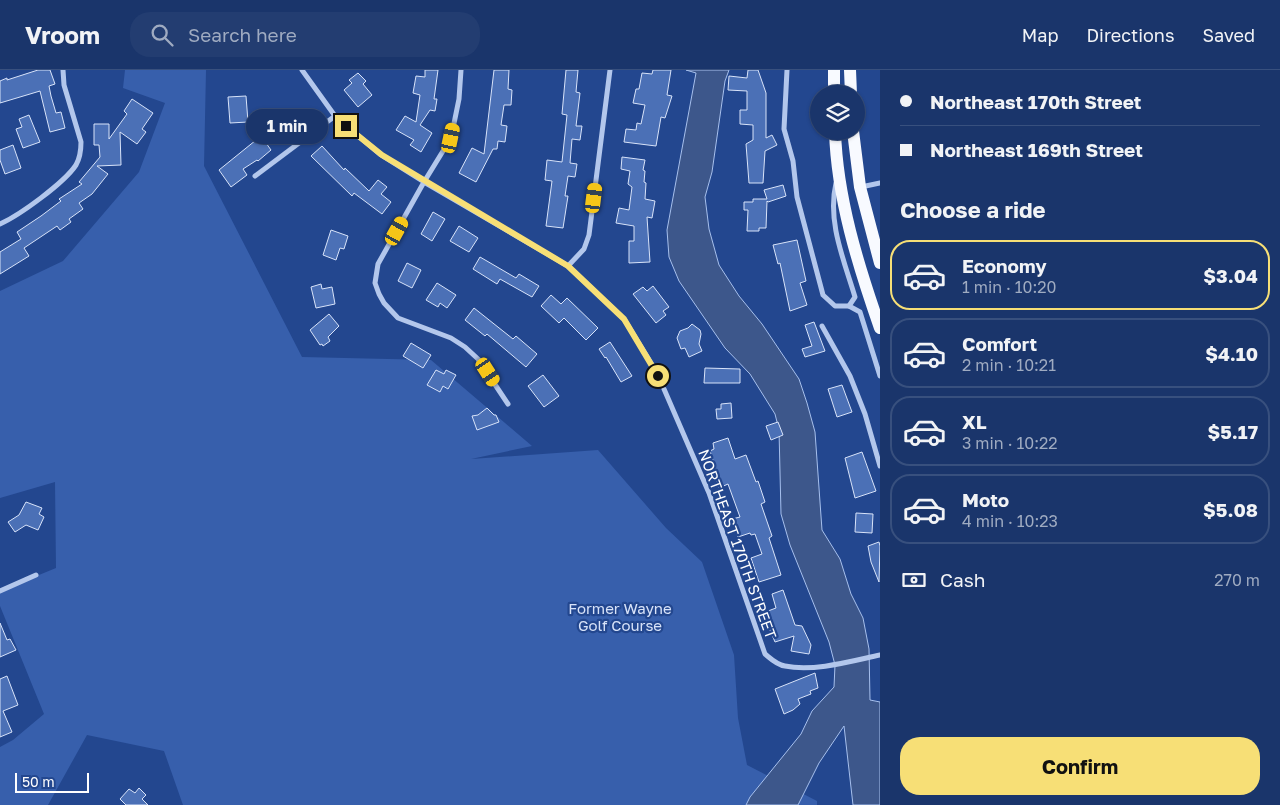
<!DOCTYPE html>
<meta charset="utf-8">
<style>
body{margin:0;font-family:"Golos Text",sans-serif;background:#233d71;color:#f1f3f6;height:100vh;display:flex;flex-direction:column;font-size:19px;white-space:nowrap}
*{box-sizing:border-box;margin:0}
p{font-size:16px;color:#9fabc1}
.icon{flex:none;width:28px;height:28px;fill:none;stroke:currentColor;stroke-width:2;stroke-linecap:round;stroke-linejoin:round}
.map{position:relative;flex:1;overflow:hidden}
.details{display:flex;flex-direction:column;background:#1a356b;width:400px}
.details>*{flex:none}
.guide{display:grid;align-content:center;height:110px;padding:0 20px;background:#1a356b}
.tools{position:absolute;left:810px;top:15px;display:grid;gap:10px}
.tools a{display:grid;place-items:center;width:55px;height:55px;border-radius:50%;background:#1a356b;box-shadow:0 1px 4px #0004,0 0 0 1px #38507e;font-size:25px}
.scale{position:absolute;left:15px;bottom:12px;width:74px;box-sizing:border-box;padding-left:5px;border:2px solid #fff;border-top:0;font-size:14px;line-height:18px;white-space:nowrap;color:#fff;-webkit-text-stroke:4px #23478f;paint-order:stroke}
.end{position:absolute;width:22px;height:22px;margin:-11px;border:6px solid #f7df76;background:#111;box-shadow:0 0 0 2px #111}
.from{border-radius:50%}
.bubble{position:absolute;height:35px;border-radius:18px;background:#1a356b;box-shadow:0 1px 4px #0004,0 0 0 1px #38507e;font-size:16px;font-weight:700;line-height:35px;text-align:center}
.car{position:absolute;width:15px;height:30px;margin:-15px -8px;border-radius:6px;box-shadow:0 0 4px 1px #0007;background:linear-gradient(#f5c518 24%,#345 0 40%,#f5c518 0 76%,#345 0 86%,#f5c518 0)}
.guide b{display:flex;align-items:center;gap:18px;height:48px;font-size:19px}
.guide b+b{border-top:1px solid #38507e}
.guide i{width:12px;height:12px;background:#f1f3f6}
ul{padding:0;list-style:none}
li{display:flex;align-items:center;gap:15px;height:70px;margin:0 10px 8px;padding:0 10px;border:2px solid #38507e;border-radius:20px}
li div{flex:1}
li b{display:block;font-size:19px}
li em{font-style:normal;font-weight:700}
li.current{border-color:#f7df76}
li>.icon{width:45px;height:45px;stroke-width:1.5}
h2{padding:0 20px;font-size:22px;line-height:60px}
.pay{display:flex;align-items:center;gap:12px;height:55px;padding:0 20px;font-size:19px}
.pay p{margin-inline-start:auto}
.action{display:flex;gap:10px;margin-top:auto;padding:10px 20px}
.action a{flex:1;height:58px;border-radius:20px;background:#f7df76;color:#111;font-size:20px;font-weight:700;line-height:58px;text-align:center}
header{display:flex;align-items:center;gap:30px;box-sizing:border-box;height:70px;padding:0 25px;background:#1a356b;border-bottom:1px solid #38507e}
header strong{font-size:24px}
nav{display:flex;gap:28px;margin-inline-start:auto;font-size:18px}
.search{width:350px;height:45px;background:#233d71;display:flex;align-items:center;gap:12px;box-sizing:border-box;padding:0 18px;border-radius:20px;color:#9fabc1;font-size:19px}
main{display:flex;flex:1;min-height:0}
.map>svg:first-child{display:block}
.green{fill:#375fac}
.water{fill:#3d578b;stroke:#a7c0ed}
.building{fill:#4b70b6;stroke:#d8e3f9}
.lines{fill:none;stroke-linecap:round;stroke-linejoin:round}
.minor{stroke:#b3c7ec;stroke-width:5}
.primary{stroke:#f8faff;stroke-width:12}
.route{stroke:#f7df76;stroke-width:6}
.labels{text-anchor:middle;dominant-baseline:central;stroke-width:4.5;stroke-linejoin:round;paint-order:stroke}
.street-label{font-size:15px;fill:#fff;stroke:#23478f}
.park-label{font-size:15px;fill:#d8e3f9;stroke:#23478f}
</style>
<header>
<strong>Vroom</strong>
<div class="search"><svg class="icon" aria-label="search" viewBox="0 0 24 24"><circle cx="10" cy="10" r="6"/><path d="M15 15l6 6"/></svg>Search here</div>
<nav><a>Map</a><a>Directions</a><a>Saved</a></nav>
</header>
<main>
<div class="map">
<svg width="880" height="735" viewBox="0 0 880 735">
<rect width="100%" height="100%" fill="#23478f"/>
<polygon class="green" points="125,0 206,0 204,96 302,287 431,290 532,376 471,389 598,380 666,458 702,492 734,585 738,648 747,695 817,731 817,735 183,735 164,681 87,665 48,735 0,735 0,677 13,670 44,644 0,536 0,521 56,498 55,412 0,428 0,221 63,191 139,102 165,33 123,18"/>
<polygon class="water" points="686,0 729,0 725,11 712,102 705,127 709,159 719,195 739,226 762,254 799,309 807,333 815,362 822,460 840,489 851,524 863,548 869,579 870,630 880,632 880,735 853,735 844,656 819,693 798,735 746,735 750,727 801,664 812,641 834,617 835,595 829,572 790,475 781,444 779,360 775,344 750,304 725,278 679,211 669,187 667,160 696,3"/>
<g class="building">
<polygon points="38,0 50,0 55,14 49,16 51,26 56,43 61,42 65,58 50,62 40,21 0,33 0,11 7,8 7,10"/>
<polygon points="425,0 438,0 434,29 437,29 435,41 430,40 420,55 432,63 421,82 410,75 414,70 396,60 405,46 416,52 420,25 413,23 416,6 425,7"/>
<polygon points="494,0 509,0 508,19 512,20 511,35 504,35 501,55 507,56 505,72 498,71 497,79 493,79 476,112 459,103 472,78 484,84"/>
<polygon points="566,0 578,0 576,22 580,23 576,56 582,56 580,70 572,69 570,93 577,94 575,107 568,106 565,126 568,126 563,158 546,156 552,111 545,110 547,90 562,92 567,45 562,44"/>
<polygon points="653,0 671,0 667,25 672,26 665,48 661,47 656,76 624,72 626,59 636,60 637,53 641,54 645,35 633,33 636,19 639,19 642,3 652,4"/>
<polygon points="748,0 758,0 766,23 766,68 772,65 777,75 765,81 763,113 749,113 746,74 753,70 753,55 740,54 740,40 747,40 747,21 728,20 729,6 747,8"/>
<polygon points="358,3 366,11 363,14 372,25 358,37 344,20 352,13 349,10"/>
<polygon points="246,26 248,52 230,53 228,27"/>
<polygon points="132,29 153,43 142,59 146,62 137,74 120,62 121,95 97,96 108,104 92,124 79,133 83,139 69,149 71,152 60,160 57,156 24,178 29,186 0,204 0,182 21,169 17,162 41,146 61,131 59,129 82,114 79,112 100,87 99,75 94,75 94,54 109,54 109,69 127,44 124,41"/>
<polygon points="304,39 314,54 299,64 289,49"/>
<polygon points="29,45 40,72 23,78 16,59 22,57 19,49"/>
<polygon points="261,66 271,80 258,91 257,90 243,99 247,105 231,117 219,100"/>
<polygon points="13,75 21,98 5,104 0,90 0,80"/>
<polygon points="322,76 344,100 345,98 369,121 378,110 387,117 381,124 391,132 382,144 354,123 352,126 311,86"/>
<polygon points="622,87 645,90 643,100 645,101 644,112 646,113 645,129 655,131 652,148 647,147 650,192 629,193 629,171 634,171 634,156 616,153 619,138 629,140 632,117 628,114 630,101 621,99"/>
<polygon points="783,115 786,126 768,132 767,131 766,158 759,158 759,161 747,161 748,140 744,140 744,132 753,132 753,129 767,129 764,120"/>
<polygon points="433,142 445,149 432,171 421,164"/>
<polygon points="459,156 478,168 469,182 450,171"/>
<polygon points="331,160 348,166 344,179 340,178 336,190 323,185"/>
<polygon points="797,170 806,211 800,213 807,235 790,241 780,193 778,194 773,175"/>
<polygon points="480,187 516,208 519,204 539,216 532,227 500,209 497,214 473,199"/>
<polygon points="407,193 421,200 412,218 398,211"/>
<polygon points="437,213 456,225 447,238 440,233 438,237 426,230"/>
<polygon points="321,214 322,219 332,217 335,234 316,238 311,217"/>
<polygon points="653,216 669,237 663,241 666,245 656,253 633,224 643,217 647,221"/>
<polygon points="551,225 561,234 567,228 598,258 586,270 564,248 559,253 541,236"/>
<polygon points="474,238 513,269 516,266 537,284 526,297 487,264 485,266 465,250"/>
<polygon points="329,244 339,256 328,267 330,271 323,276 322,274 320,275 310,260"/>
<polygon points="814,252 825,281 805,287 802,279 812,276 805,255"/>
<polygon points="692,254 700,260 701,264 699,274 702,281 689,287 685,278 681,279 677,268 680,261 688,258"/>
<polygon points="610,272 632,306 621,312 606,287 605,288 599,279"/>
<polygon points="411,273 431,285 423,298 403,286"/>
<polygon points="705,298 740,299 740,313 704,313"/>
<polygon points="436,300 444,304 446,300 456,305 448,319 443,316 440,322 427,315"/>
<polygon points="543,305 559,326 544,337 528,316"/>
<polygon points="842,315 852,342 837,347 828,319"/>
<polygon points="731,333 732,348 717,349 716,339 721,339 721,334"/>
<polygon points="487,338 494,345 496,345 499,352 477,360 472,346 478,345"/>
<polygon points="778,352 783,365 771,370 766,356"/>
<polygon points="728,368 735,389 746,385 756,412 758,411 765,432 761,434 772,466 769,468 781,505 759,512 751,488 762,484 755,464 751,465 750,463 738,467 732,449 740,447 728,414 719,418 714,404 717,403 710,381 714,379 713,373"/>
<polygon points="862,382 876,421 855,428 845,388"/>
<polygon points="26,432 42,438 39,444 44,447 38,460 26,455 15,462 8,452 19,445"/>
<polygon points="856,443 873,444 872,463 855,462"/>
<polygon points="879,472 880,476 879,512 871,492 868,476"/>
<polygon points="783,520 795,555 802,556 811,575 809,584 791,581 794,566 775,572 770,560 774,559 768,541 776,538 772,524"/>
<polygon points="0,553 7,570 10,569 16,580 0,587"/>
<polygon points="815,603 818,618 810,621 811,624 798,629 800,634 793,640 784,644 775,619"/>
<polygon points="7,606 18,635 3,641 12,662 0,667 0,609"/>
<polygon points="139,718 146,725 142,729 148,735 126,735 120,729 129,719 135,723"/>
</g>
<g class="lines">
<g class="minor">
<polyline points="302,0 335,46 381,85 424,112 378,194 375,213 379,224 384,233 398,248 451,268 465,277 478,289 508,334"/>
<polyline points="461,0 459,29 451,68 424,112 568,196"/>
<polyline points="610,0 589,165 584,179 568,196 624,249 659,306"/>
<polyline points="787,0 784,59 793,91 797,127 823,225 835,236 849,236"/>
<polyline points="255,106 335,46"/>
<path d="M836,113C827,152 844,190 855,227L849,236L860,242L880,306"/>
<polyline points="861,117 880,113"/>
<path d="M0,154C20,145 64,113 76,95C80,88 81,80 81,72L64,15L63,0"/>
<polyline points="822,256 850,306 865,344 880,396"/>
<path d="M664,319L709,423L765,584C771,589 777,595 785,596C814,602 852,591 880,585"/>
<polyline points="0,521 36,505"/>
</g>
<g class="primary">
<polyline points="834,0 834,24"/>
<polyline points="850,0 851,24"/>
<path d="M835,61C837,128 858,195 880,258"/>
<polyline points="853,61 860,117 880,193"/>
</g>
</g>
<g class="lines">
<polyline class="route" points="346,56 382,85 568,196 624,249 658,306"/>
</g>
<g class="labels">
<g class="street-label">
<text transform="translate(738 474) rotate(70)">NORTHEAST 170TH STREET</text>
</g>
<g class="park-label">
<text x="620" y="538">Former Wayne<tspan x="620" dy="17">Golf Course</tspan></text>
</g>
</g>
</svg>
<div class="tools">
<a><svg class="icon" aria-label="layers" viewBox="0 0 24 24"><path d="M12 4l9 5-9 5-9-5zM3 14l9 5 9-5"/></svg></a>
</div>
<div class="scale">50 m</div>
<i class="end from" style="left:658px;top:306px"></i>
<i class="end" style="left:346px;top:56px"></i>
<div class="bubble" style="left:246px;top:39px;width:82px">1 min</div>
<i class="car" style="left:451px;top:68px;rotate:12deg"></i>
<i class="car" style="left:594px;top:128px;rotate:7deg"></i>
<i class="car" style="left:397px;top:161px;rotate:29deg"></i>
<i class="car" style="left:488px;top:302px;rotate:147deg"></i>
</div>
<section class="details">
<div class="guide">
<b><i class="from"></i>Northeast 170th Street</b>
<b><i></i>Northeast 169th Street</b>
</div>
<h2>Choose a ride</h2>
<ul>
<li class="current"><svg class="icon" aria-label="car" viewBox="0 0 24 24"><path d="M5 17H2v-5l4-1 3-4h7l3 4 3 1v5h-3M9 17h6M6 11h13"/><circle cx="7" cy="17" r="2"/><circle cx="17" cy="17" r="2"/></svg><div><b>Economy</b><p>1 min · 10:20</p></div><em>$3.04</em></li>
<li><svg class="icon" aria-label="car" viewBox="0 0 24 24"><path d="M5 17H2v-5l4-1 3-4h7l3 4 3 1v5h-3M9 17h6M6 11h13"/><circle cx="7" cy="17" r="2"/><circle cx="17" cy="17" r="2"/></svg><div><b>Comfort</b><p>2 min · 10:21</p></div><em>$4.10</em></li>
<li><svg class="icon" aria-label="car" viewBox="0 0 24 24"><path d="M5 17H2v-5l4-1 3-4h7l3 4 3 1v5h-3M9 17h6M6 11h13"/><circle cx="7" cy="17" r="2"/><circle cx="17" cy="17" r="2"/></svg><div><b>XL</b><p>3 min · 10:22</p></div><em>$5.17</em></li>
<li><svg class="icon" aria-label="car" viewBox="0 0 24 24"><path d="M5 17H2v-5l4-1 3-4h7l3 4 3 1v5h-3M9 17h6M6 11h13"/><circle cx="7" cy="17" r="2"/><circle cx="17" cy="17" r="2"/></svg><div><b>Moto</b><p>4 min · 10:23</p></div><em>$5.08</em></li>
</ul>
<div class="pay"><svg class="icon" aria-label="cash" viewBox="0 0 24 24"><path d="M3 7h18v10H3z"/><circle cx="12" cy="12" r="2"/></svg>Cash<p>270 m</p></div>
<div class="action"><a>Confirm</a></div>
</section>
</main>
